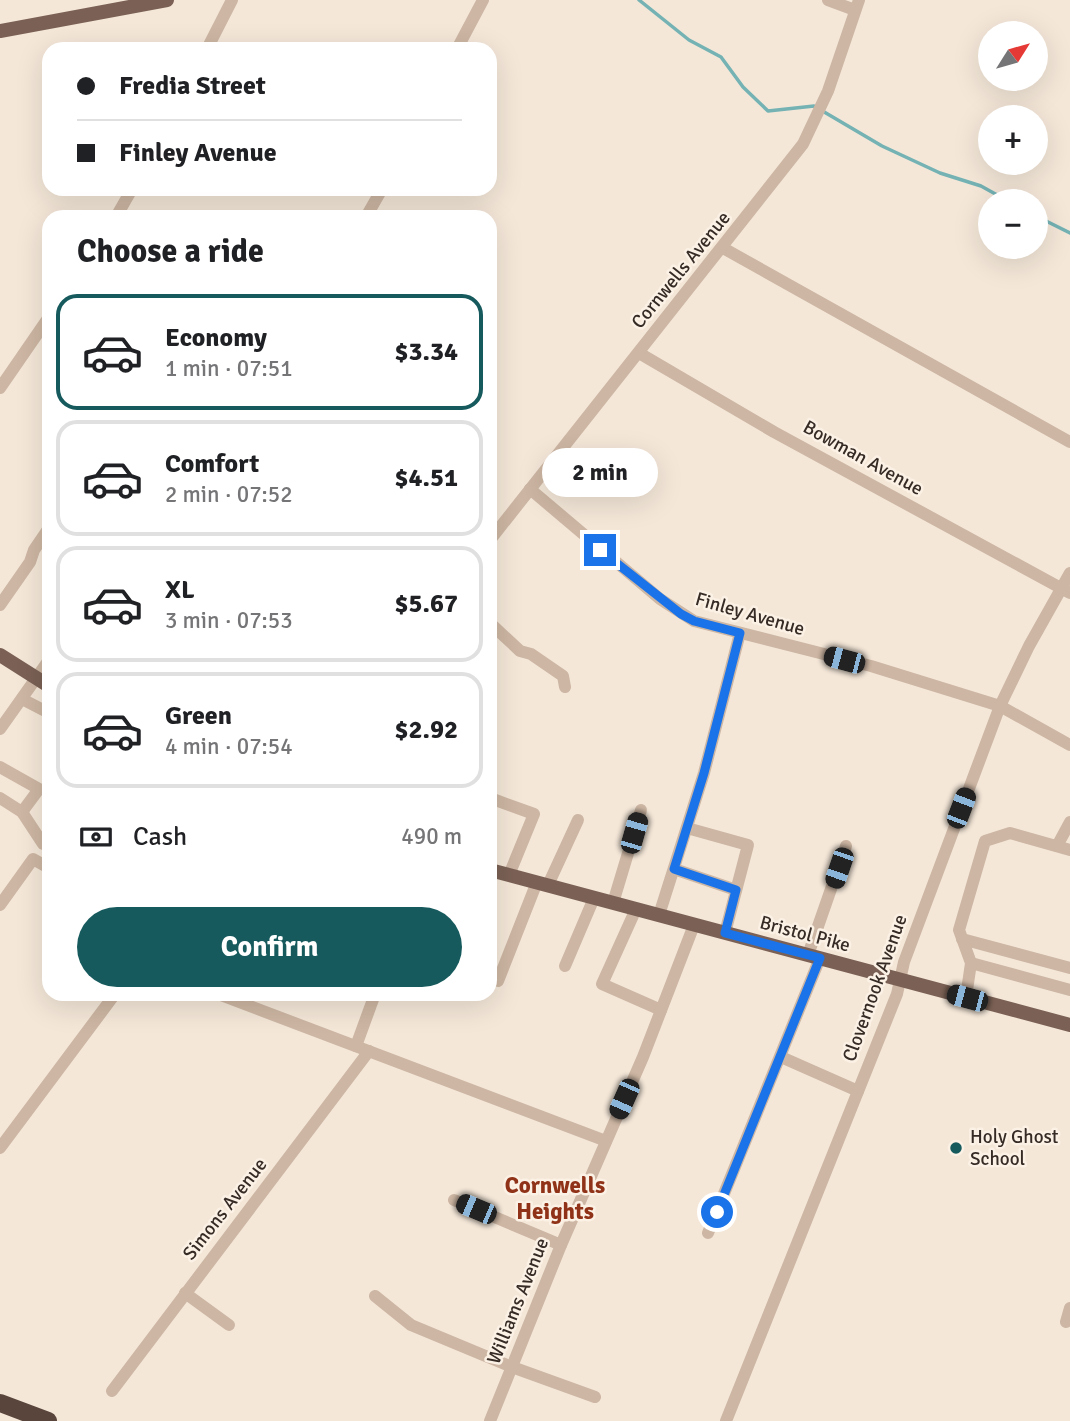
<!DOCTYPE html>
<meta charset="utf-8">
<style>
body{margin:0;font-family:Signika,sans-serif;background:#f6f6f6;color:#202124;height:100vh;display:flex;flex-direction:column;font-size:26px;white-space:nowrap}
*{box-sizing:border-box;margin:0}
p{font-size:23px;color:#757577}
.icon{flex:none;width:38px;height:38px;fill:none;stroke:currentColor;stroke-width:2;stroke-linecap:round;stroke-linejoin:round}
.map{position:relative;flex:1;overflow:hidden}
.details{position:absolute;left:42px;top:210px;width:455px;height:791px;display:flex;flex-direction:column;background:#fff;border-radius:21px;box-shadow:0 7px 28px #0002}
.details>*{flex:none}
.hud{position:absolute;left:42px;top:42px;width:455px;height:154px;border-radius:21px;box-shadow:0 7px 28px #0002;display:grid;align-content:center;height:154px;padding:0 35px;background:#fff}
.needle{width:46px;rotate:53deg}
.controls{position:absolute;left:978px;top:21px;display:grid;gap:14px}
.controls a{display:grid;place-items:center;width:70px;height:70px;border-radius:50%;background:#fff;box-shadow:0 7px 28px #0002;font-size:35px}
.end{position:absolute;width:32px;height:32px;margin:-16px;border:9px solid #1a73e8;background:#fff;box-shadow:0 0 0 4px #fff}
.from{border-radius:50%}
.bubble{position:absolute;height:49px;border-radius:24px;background:#fff;box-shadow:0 7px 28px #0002;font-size:23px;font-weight:700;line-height:49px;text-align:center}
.car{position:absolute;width:21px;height:42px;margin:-21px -10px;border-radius:9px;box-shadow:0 0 5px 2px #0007;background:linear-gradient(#222 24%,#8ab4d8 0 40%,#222 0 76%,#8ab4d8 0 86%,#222 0)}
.hud b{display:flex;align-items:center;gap:24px;height:66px;font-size:26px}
.hud b+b{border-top:2px solid #e0e0e0}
.hud i{width:18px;height:18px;background:#202124}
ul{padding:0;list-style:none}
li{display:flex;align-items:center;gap:21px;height:116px;margin:0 14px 10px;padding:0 21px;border:4px solid #e0e0e0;border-radius:21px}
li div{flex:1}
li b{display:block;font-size:26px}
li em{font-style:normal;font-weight:700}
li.on{border-color:#175a5d}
li>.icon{width:63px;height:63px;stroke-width:1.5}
h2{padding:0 35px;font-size:32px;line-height:84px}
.pay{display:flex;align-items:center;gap:18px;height:77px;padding:0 35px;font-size:26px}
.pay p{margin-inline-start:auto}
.action{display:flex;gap:14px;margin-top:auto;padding:14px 35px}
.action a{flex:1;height:80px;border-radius:42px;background:#175a5d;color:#fff;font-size:28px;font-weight:700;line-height:80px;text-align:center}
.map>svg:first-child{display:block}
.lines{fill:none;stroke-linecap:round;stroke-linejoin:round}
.stream{stroke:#74b2b4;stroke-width:3.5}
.minor{stroke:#cdb6a3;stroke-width:12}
.major{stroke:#7b6155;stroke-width:14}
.highway{stroke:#59453c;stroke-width:18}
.route{stroke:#1a73e8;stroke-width:9}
.poi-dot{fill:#175a5d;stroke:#fbf1e5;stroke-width:2.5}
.labels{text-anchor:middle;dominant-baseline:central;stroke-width:5;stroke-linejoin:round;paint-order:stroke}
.street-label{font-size:19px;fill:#372b26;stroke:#fbf1e5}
.poi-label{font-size:19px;fill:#372b26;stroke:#fbf1e5;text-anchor:start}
.quarter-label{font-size:23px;font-weight:bold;fill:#8f3217;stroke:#fbf1e5}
</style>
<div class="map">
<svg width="1070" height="1421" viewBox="0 0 1070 1421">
<rect width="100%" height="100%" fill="#f4e7d8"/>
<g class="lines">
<g class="stream">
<polyline points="639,0 689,40 721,57 743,87 768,111 814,106 882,146 940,173 981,186 1008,201"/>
<polyline points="1036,216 1070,233"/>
</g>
<g class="minor">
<polyline points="828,0 855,10"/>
<polyline points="207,49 232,0"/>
<polyline points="457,49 483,0"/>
<polyline points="116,217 132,189"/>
<polyline points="366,217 382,189"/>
<polyline points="723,248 1070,442"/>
<polyline points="639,353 774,432 1070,593"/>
<polyline points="0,388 49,317"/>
<polyline points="530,489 660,599 694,621 871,666 1000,706 1070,745"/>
<polyline points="490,540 803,144 828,91 859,0"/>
<polyline points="0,605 30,562 34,550 49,528"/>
<polyline points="490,623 520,651 531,654 563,676 565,687"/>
<polyline points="22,699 49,713"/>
<polyline points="0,729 49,660"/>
<polyline points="0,767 39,789 22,812"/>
<polyline points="0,798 22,812 43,844"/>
<polyline points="490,798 534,814 509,875"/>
<polyline points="687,828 748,845 725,933"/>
<polyline points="1057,846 1070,822"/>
<polyline points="674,869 736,890"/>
<polyline points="548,885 578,820"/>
<polyline points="613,903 641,810"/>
<polyline points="0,905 33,859 49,868"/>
<polyline points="636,909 602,984 661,1010"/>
<polyline points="659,915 704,773 740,633"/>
<polyline points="962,939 1070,968"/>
<polyline points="808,955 846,846"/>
<polyline points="971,963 1070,990"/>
<polyline points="565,966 594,898"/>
<polyline points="490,978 498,981 537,882"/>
<polyline points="218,994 606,1141"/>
<polyline points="966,997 971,963 959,930 985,841 1010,833 1070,850"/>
<polyline points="356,1046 375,994"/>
<polyline points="781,1057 858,1091"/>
<polyline points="0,1148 115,994"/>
<polyline points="454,1200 561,1245"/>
<polyline points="708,1233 820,958"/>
<polyline points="185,1293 229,1325"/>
<polyline points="375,1296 411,1325 512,1367 595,1397"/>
<polyline points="1066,1322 1070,1308"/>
<polyline points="112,1391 369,1051"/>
<polyline points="490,1421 561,1245 643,1057 694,925"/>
<polyline points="726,1421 897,994 904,962 1000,706 1029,646 1070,573"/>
</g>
<g class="major">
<polyline points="0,31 167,0"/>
<polyline points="0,655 49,686"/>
<polyline points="490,870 1070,1025"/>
</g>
<polyline class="highway" points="0,1403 48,1421"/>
</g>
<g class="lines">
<polyline class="route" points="600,550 681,614 694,621 740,633 704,773 674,869 736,890 725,933 820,958 717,1212"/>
</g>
<circle class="poi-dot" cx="956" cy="1148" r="7"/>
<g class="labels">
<g class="street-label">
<text transform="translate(681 270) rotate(-51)">Cornwells Avenue</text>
<text transform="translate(863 458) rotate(29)">Bowman Avenue</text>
<text transform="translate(750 614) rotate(16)">Finley Avenue</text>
<text transform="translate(805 934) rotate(15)">Bristol Pike</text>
<text transform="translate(875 988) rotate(-70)">Clovernook Avenue</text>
<text transform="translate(225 1209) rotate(-52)">Simons Avenue</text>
<text transform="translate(518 1301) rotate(-68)">Williams Avenue</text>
</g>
<g class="poi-label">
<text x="970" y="1137">Holy Ghost<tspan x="970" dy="22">School</tspan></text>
</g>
<g class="quarter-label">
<text x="555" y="1185">Cornwells<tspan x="555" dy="26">Heights</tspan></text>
</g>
</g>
</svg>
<div class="controls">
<a><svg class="needle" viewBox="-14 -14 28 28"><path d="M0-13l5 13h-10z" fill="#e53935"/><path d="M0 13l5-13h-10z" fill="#757577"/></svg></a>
<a>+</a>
<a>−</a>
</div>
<i class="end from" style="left:717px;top:1212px"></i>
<i class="end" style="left:600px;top:550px"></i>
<div class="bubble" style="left:542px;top:448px;width:116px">2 min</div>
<i class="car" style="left:844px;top:660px;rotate:285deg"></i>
<i class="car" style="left:961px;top:808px;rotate:21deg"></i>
<i class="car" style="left:634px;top:833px;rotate:16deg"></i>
<i class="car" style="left:839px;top:868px;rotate:199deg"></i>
<i class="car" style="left:967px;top:998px;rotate:285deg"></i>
<i class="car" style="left:624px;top:1099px;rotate:204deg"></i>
<i class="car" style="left:476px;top:1209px;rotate:293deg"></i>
<div class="hud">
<b><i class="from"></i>Fredia Street</b>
<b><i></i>Finley Avenue</b>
</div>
<section class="details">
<h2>Choose a ride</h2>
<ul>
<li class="on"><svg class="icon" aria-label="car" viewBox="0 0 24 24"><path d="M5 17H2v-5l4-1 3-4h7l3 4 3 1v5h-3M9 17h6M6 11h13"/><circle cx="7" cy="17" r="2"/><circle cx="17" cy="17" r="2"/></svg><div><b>Economy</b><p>1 min · 07:51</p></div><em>$3.34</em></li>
<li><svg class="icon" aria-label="car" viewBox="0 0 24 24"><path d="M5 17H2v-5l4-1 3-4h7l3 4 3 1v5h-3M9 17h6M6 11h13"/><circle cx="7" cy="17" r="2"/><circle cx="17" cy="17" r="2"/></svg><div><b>Comfort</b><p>2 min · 07:52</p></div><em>$4.51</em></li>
<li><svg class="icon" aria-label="car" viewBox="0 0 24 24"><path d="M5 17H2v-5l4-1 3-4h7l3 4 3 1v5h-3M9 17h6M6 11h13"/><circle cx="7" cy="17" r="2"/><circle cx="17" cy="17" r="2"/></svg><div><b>XL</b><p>3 min · 07:53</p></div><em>$5.67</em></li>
<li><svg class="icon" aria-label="car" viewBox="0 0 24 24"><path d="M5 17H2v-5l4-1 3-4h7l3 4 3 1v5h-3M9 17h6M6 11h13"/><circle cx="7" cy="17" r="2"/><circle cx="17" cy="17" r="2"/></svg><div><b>Green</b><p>4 min · 07:54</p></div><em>$2.92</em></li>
</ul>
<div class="pay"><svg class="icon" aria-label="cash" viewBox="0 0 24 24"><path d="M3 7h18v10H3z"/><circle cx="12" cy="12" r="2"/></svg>Cash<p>490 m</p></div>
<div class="action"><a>Confirm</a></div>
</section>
</div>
